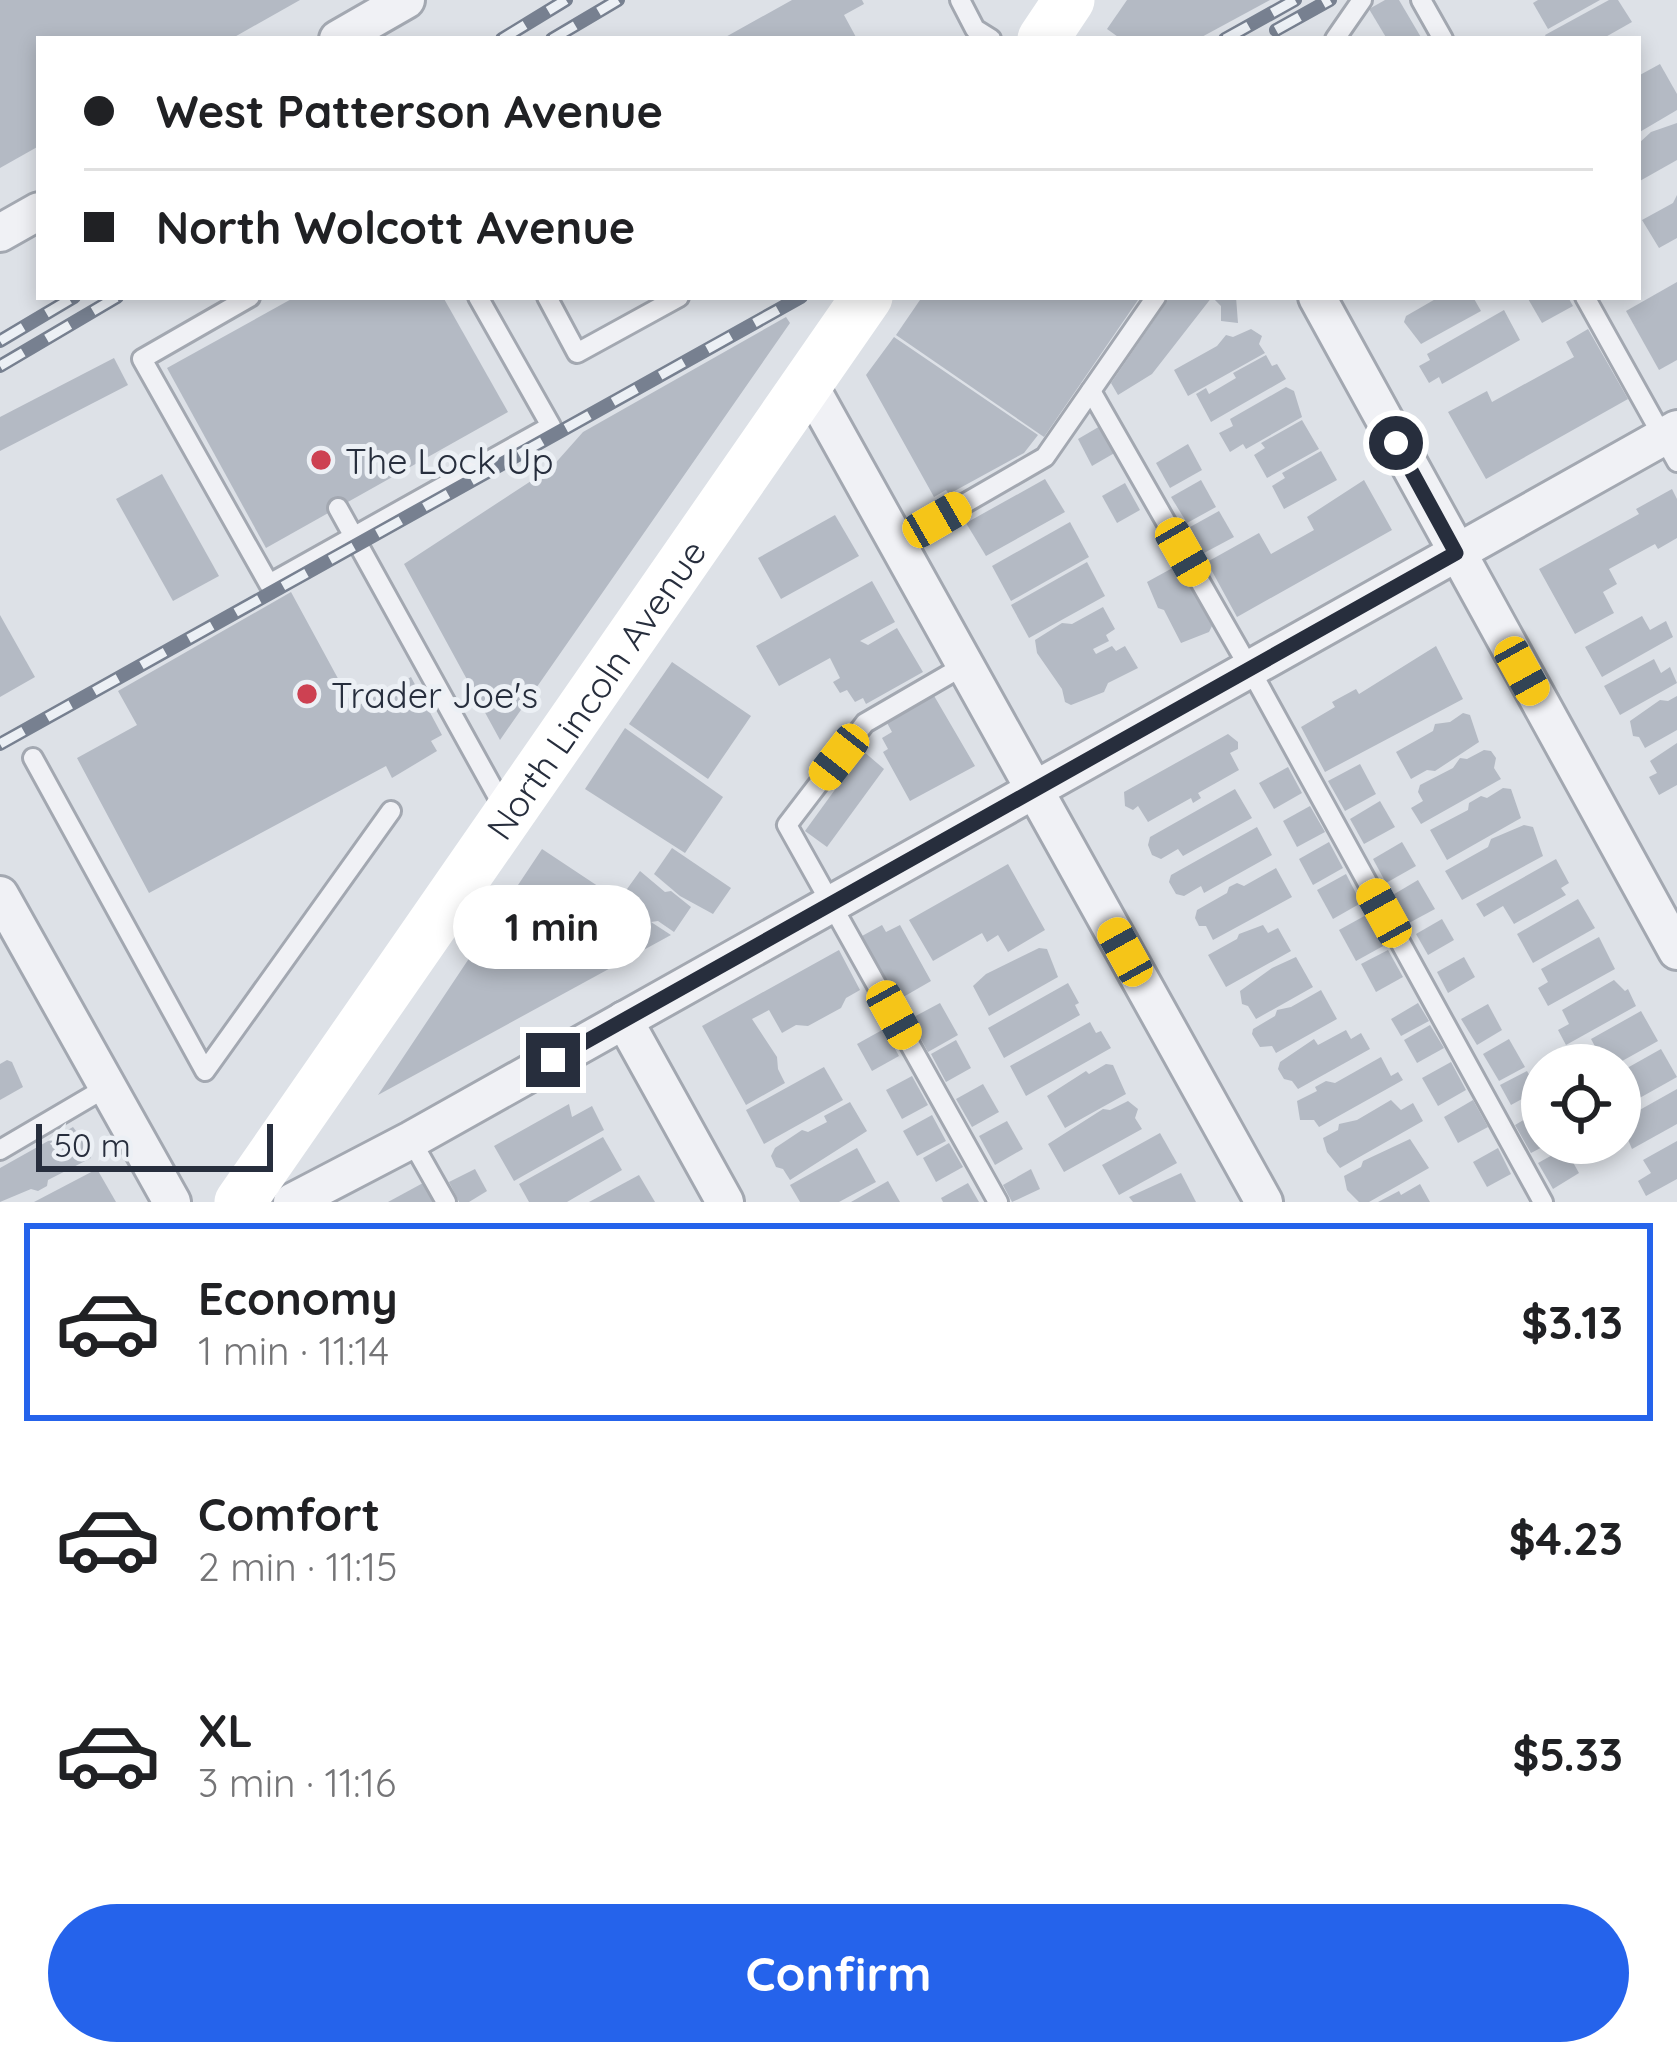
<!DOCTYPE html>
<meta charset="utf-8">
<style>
body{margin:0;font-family:Quicksand,sans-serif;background:#f2f2f2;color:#202124;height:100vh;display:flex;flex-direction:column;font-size:45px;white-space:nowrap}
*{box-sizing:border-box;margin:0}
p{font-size:39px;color:#757577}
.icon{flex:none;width:66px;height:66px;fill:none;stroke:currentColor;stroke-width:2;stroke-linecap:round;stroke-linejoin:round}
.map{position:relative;height:1202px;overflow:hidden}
.side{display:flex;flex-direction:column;background:#fff;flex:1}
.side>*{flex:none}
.hud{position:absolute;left:36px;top:36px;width:1605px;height:264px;border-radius:0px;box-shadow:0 6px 18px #0003;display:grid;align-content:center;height:264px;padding:0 48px;background:#fff}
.buttons{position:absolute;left:1521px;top:1044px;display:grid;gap:24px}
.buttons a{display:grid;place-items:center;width:120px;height:120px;border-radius:50%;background:#fff;box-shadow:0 6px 18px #0003;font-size:60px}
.scale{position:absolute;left:36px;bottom:30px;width:237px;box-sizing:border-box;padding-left:12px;border:6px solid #272e3d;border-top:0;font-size:33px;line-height:42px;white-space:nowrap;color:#272e3d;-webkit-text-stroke:9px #ecf0f5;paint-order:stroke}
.end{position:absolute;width:54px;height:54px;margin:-27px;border:15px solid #272e3d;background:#fff;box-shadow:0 0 0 6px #fff}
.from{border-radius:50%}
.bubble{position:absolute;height:84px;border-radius:42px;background:#fff;box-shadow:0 6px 18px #0003;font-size:39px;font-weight:700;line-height:84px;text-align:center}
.car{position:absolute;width:36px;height:72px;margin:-36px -18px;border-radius:15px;box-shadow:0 0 9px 3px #0007;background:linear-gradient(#f5c518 24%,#345 0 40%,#f5c518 0 76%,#345 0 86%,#f5c518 0)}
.hud b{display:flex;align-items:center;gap:42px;height:114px;font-size:45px}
.hud b+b{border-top:3px solid #e0e0e0}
.hud i{width:30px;height:30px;background:#202124}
ul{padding:21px 0 0;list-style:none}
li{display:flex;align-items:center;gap:36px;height:198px;margin:0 24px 18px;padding:0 24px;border:6px solid transparent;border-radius:0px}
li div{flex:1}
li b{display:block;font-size:45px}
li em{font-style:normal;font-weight:700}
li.current{border-color:#2563eb}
li>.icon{width:108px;height:108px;stroke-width:1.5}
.cta{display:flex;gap:24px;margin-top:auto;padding:24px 48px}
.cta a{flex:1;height:138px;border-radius:72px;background:#2563eb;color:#fff;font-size:48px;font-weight:700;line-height:138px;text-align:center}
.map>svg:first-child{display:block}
.building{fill:#b4bac4}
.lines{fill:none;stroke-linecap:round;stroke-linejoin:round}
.lane-casing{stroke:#a3a8b1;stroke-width:24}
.street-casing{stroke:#a3a8b1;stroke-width:42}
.lane{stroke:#f0f1f5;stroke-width:18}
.street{stroke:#f0f1f5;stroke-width:36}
.secondary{stroke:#fff;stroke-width:51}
.rail-casing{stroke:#778090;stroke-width:14}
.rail{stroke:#ecf0f5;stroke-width:9;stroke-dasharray:27;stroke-linecap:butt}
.route{stroke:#272e3d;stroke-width:15}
.poi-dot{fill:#cd4152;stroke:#ecf0f5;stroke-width:4.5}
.labels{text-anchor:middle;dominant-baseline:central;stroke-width:10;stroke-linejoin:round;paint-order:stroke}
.poi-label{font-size:36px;fill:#272e3d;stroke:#ecf0f5;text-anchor:start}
.street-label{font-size:36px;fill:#272e3d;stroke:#ecf0f5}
</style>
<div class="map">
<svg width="1677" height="1202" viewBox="0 0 1677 1202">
<rect width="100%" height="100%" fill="#dde1e7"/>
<g class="building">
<polygon points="0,0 300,0 231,39 39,39 39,146 0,168"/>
<polygon points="792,0 862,0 864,4 844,15 857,39 722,39"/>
<polygon points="1127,0 1270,0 1198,39 1121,39 1107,29"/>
<polygon points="1385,0 1399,0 1422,39 1387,39 1369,9"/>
<polygon points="1538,0 1600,0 1548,29 1533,3"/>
<polygon points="1609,0 1618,0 1632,22 1602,39 1547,39 1545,35"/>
<polygon points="1660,64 1677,94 1677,110 1638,133 1638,76"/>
<polygon points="1677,123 1677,160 1638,182 1638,144 1651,132"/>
<polygon points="1677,195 1677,238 1659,248 1642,220 1673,203"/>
<polygon points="1677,282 1677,360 1659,370 1626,311"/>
<polygon points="295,297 443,297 508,412 266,548 167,368"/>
<polygon points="922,297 1140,297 1044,437 896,335"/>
<polygon points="1170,297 1236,297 1238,323 1221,321 1221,306 1212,297 1152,374 1118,395 1111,383"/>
<polygon points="1439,297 1473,297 1481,311 1421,344 1404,322 1406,316"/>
<polygon points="1527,297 1568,297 1573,306 1542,323"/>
<polygon points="1504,310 1520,340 1442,384 1439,377 1429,383 1419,366 1430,360 1427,354"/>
<polygon points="786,317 790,323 500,740 404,564 551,468 583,432"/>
<polygon points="1251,329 1262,336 1259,344 1265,353 1188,396 1174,370 1217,346 1226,335 1233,337"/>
<polygon points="1588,329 1628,399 1486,479 1448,412 1487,391 1492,402 1574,357 1566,342"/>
<polygon points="894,337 1038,435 1024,453 949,494 946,490 934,497 866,375"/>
<polygon points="1266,355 1272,366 1277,364 1286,379 1211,422 1196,394 1206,388 1209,394 1236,378 1233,373"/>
<polygon points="114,358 128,385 0,451 0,417"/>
<polygon points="1286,387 1294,391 1302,417 1246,449 1243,444 1230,452 1219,433 1233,426 1230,419"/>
<polygon points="1302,420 1319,449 1267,478 1254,455 1265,448 1261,443"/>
<polygon points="1102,425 1118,451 1092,466 1078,439"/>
<polygon points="1188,444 1202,470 1170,488 1156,463"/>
<polygon points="1321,451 1337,480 1284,509 1272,486 1285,478 1282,473"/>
<polygon points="162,474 219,576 173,601 116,499"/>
<polygon points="1045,479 1065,512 986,556 966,523"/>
<polygon points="1201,480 1216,507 1187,523 1171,497"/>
<polygon points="1364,480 1392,530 1237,617 1207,562 1259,533 1271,554 1314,530 1307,517"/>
<polygon points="1125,483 1140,510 1117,523 1102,496"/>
<polygon points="1672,489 1677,499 1677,538 1658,549 1655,544 1609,569 1617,584 1603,592 1614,613 1575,634 1539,569 1639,514 1636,509"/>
<polygon points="1219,511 1234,537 1204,553 1190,527"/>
<polygon points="835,515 859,556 781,599 758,558"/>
<polygon points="1070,522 1089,557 1011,601 992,566"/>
<polygon points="1087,562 1105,596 1029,638 1011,605"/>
<polygon points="1178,565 1212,626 1209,632 1181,643 1164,610 1158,608 1147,582"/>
<polygon points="872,581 895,622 860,641 868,645 897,628 923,672 866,704 863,698 855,702 847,690 840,693 833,682 840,678 830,658 779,686 756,646"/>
<polygon points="291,592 354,708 411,677 442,735 431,741 437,751 392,778 386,766 149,893 77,758 137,725 118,691"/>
<polygon points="1103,607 1115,629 1106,635 1109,641 1093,649 1096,654 1112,646 1116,651 1125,646 1138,668 1108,683 1104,692 1071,705 1065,702 1062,689 1037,653 1035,640 1062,623 1072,624"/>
<polygon points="0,615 35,677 0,697"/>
<polygon points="1642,616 1650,630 1666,621 1673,637 1602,677 1585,647"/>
<polygon points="1436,646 1463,699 1325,772 1301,727 1335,707 1332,702 1356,689 1359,694"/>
<polygon points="1654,659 1661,673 1670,667 1677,683 1620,715 1604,686"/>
<polygon points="672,662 751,716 708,779 629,724"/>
<polygon points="933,694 975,766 910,801 883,752 888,749 882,738 892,732 886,721"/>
<polygon points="1677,696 1677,730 1645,748 1639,737 1633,736 1630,721 1660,700 1668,701"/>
<polygon points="1463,713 1470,715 1479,742 1435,771 1427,770 1411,779 1396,752 1433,731 1435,724 1450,722"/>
<polygon points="625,728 723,797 685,853 585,789"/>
<polygon points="1228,734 1238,742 1238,749 1230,753 1239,770 1198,793 1201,798 1193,803 1191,798 1148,822 1138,806 1133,810 1125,806 1124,792"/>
<polygon points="1677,743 1677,785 1659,795 1649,777 1657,773 1650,761"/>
<polygon points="1484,750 1491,751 1496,758 1494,768 1501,779 1421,824 1411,808 1423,801 1418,792 1420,785 1453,768 1460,758 1467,759"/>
<polygon points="863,751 884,769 827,847 805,831"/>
<polygon points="1360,764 1376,794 1345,811 1328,781"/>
<polygon points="1288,767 1302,793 1274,809 1259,783"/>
<polygon points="1503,788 1511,789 1521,818 1447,860 1430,830 1468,810 1469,803 1481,796 1487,798"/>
<polygon points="1235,789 1252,818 1183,856 1178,849 1161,859 1152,855 1148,845 1150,837"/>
<polygon points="1380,801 1395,827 1364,844 1350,819"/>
<polygon points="1310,806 1325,832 1297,847 1283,821"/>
<polygon points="1524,825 1533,827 1543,856 1462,900 1445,871 1488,847 1491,839"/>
<polygon points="1257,827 1272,855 1204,893 1201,886 1184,896 1176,894 1169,882 1171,875"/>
<polygon points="1329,842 1343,868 1313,885 1299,859"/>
<polygon points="1402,842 1416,866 1386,883 1373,859"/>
<polygon points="672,848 731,888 713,914 680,896 654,874"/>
<polygon points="542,849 646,918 645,911 622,896 640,871 665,892 671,891 691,907 674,932 658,921 651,922 671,935 378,1095"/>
<polygon points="1556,859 1569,883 1561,888 1566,895 1514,924 1503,906 1484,917 1476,904"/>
<polygon points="1008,864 1045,930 1008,952 998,935 987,942 982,933 933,961 909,920"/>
<polygon points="1276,868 1292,897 1213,940 1206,926 1199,926 1195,918 1197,910 1227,893 1229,887 1237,883 1244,886"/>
<polygon points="1346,874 1361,903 1333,919 1317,890"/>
<polygon points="1418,880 1435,909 1407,924 1391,896"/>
<polygon points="1578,899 1595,928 1533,963 1517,934"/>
<polygon points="1368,914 1385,945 1356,961 1339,930"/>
<polygon points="1442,919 1454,940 1428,955 1416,934"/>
<polygon points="882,925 886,932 900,925 931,981 898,1000 862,936"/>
<polygon points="1263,925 1268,933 1278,928 1291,951 1226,987 1208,955 1237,939 1239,934"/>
<polygon points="1599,937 1615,969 1548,1006 1538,988 1548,982 1541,969"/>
<polygon points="1039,948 1047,949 1058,977 989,1016 973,986 986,974"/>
<polygon points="839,950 860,990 846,998 841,1008 808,1026 796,1025 782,1033 769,1010 752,1019 777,1057 778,1069 785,1083 746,1105 702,1026"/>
<polygon points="1388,950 1403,977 1376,992 1361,964"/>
<polygon points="1296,957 1313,987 1256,1019 1248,1006 1242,1004 1240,991 1272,968"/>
<polygon points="1464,957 1475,977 1448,993 1437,972"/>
<polygon points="1614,980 1625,991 1628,989 1636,1006 1566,1045 1558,1030 1569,1024 1562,1010"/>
<polygon points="1068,983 1079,1003 1075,1005 1080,1015 1004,1058 988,1028"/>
<polygon points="1321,990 1337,1019 1276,1053 1272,1046 1260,1047 1252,1034 1253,1029 1275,1016 1277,1010 1291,1007"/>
<polygon points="940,1003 958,1035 928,1052 910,1019"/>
<polygon points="1418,1003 1429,1021 1401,1036 1391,1019"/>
<polygon points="1488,1004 1502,1030 1477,1045 1461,1019"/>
<polygon points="1641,1011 1658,1041 1615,1065 1596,1065 1591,1056 1598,1052 1591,1039"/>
<polygon points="1090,1022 1096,1033 1101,1031 1111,1048 1026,1096 1010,1066"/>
<polygon points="1430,1025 1444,1048 1417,1063 1404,1040"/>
<polygon points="884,1029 899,1056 872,1071 857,1044"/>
<polygon points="1346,1030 1351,1039 1361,1033 1370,1049 1298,1089 1292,1081 1284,1079 1278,1069 1280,1062 1314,1039 1318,1045"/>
<polygon points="1509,1039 1525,1067 1499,1081 1483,1054"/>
<polygon points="956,1040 971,1068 946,1082 931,1054"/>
<polygon points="1661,1049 1677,1077 1620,1109 1620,1072"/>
<polygon points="1381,1057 1391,1076 1398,1072 1403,1080 1319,1127 1314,1120 1300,1120 1297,1101 1317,1091 1315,1087 1326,1081 1335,1083"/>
<polygon points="7,1060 12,1062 23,1087 0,1100 0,1064"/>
<polygon points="1451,1062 1466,1090 1438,1106 1422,1078"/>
<polygon points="1106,1064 1113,1065 1126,1094 1065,1128 1047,1096 1086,1071 1089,1074"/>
<polygon points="824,1067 843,1100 764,1144 746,1110"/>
<polygon points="1527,1071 1538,1090 1511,1105 1500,1085"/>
<polygon points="912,1076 928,1105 902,1119 886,1090"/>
<polygon points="983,1084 999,1112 972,1127 956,1099"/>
<polygon points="1677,1089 1677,1124 1632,1149 1620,1121"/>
<polygon points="1391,1100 1401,1110 1413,1103 1423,1121 1340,1168 1327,1152 1323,1138 1338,1130 1339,1124 1357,1120"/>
<polygon points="1473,1100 1488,1127 1458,1143 1444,1117"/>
<polygon points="1128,1101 1138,1109 1135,1118 1142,1129 1064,1172 1048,1144 1103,1109 1110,1110"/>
<polygon points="850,1102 867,1131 790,1180 783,1169 776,1167 771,1156 775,1148 802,1130 808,1132 827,1122 824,1116"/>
<polygon points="569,1104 572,1117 592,1106 604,1130 514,1181 494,1146"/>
<polygon points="1537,1112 1542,1120 1542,1143 1550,1143 1531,1153 1515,1125"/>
<polygon points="932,1115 946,1141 917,1156 903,1131"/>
<polygon points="1007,1121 1023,1149 995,1165 979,1136"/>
<polygon points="73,1127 91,1151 91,1158 48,1180 47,1186 38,1191 31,1189 0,1202 0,1168"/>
<polygon points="1160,1133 1177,1163 1119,1195 1102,1165"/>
<polygon points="603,1137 622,1170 567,1202 529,1202 519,1184"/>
<polygon points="1410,1139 1429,1168 1369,1202 1359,1202 1347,1190 1344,1176 1361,1167 1363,1161"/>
<polygon points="1677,1141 1677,1179 1646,1196 1638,1181 1651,1173 1643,1160"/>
<polygon points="949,1143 963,1167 936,1182 923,1158"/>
<polygon points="857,1148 876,1182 839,1202 800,1202 790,1185"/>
<polygon points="1498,1148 1511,1174 1487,1187 1473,1162"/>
<polygon points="1565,1148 1579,1173 1553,1189 1538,1163"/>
<polygon points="97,1169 116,1202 34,1202"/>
<polygon points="475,1169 487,1191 469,1202 459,1202 449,1182"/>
<polygon points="1031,1169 1040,1189 1012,1202 1003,1185"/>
<polygon points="1181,1173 1196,1202 1133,1202 1129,1197"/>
<polygon points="639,1175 655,1202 589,1202"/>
<polygon points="888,1181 900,1202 851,1202"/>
<polygon points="423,1183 434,1202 388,1202"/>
<polygon points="968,1183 979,1202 943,1202 941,1198"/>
<polygon points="1420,1184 1430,1202 1378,1202 1399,1191 1401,1195"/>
</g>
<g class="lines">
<g class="lane-casing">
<g id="lane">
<polyline points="960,0 975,29 991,39"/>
<polyline points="1421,0 1443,39"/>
<polyline points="1335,39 1362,0"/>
<polyline points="250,297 142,359 269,584 551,426 478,297"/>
<polyline points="547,297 577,353 679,297"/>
<polyline points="1585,297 1677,462"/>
<polyline points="1091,391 1250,669 1543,1202"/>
<polyline points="338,508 504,808"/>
<polyline points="898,542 1045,457 1156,297"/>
<polyline points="965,665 865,723 787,825 998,1202"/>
<polyline points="33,758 205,1071 391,811"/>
<polyline points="411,1140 446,1202"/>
<polyline points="0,1150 107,1087"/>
</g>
</g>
<g class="street-casing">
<g id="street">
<polyline points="338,39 406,0"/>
<polyline points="0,233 39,211"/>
<polyline points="1317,297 1677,951"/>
<polyline points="808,383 1264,1202"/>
<polyline points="0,895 172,1202"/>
<polyline points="624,1020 725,1202"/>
<polyline points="292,1202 411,1140 1677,429"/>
</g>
</g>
<use href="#lane" class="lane"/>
<use href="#street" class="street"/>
<g class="secondary">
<polyline points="1043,39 1069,0"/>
<path id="s1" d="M240,1202L867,297"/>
</g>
<g class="rail-casing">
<g id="rail">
<polyline points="1276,30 1330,0"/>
<polyline points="502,39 566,0"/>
<polyline points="552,39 618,0"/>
<polyline points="1225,39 1295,0"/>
<polyline points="0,341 74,297"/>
<polyline points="0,366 117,297"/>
<polyline points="0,744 801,297"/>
</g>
</g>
<use href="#rail" class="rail"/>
</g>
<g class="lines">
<polyline class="route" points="553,1060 1456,553 1396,443"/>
</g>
<g class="poi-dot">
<circle cx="321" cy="460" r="12"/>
<circle cx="307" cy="694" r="12"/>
</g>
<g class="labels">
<g class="poi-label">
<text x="345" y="460">The Lock Up</text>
<text x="331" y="694">Trader Joe's</text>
</g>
<g class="street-label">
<text stroke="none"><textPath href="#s1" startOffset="624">North Lincoln Avenue</textPath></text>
</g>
</g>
</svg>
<div class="buttons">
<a><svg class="icon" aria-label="locate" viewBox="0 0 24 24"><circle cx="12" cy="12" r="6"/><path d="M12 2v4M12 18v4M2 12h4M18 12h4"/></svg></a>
</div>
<div class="scale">50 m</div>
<i class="end from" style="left:1396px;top:443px"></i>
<i class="end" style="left:553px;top:1060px"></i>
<div class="bubble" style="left:453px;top:885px;width:198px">1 min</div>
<i class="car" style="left:937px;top:520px;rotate:60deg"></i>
<i class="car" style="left:1183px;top:552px;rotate:150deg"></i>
<i class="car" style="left:1522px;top:671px;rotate:151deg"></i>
<i class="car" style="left:839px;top:757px;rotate:218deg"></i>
<i class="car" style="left:1384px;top:913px;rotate:331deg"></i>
<i class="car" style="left:1125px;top:952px;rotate:331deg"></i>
<i class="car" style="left:894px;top:1015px;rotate:151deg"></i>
<div class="hud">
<b><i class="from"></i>West Patterson Avenue</b>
<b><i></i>North Wolcott Avenue</b>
</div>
</div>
<section class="side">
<ul>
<li class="current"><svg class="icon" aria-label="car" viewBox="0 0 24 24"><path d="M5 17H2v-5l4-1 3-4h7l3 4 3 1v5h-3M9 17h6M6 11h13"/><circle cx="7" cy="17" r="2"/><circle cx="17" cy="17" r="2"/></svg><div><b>Economy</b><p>1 min · 11:14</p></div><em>$3.13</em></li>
<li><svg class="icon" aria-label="car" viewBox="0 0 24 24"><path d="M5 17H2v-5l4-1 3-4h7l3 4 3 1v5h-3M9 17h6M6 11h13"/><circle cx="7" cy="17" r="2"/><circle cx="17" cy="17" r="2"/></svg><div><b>Comfort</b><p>2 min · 11:15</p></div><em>$4.23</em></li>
<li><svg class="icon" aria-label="car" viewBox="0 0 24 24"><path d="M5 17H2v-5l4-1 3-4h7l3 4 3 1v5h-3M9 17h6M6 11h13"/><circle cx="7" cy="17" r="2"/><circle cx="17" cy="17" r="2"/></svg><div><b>XL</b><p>3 min · 11:16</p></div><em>$5.33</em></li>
</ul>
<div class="cta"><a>Confirm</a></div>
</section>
